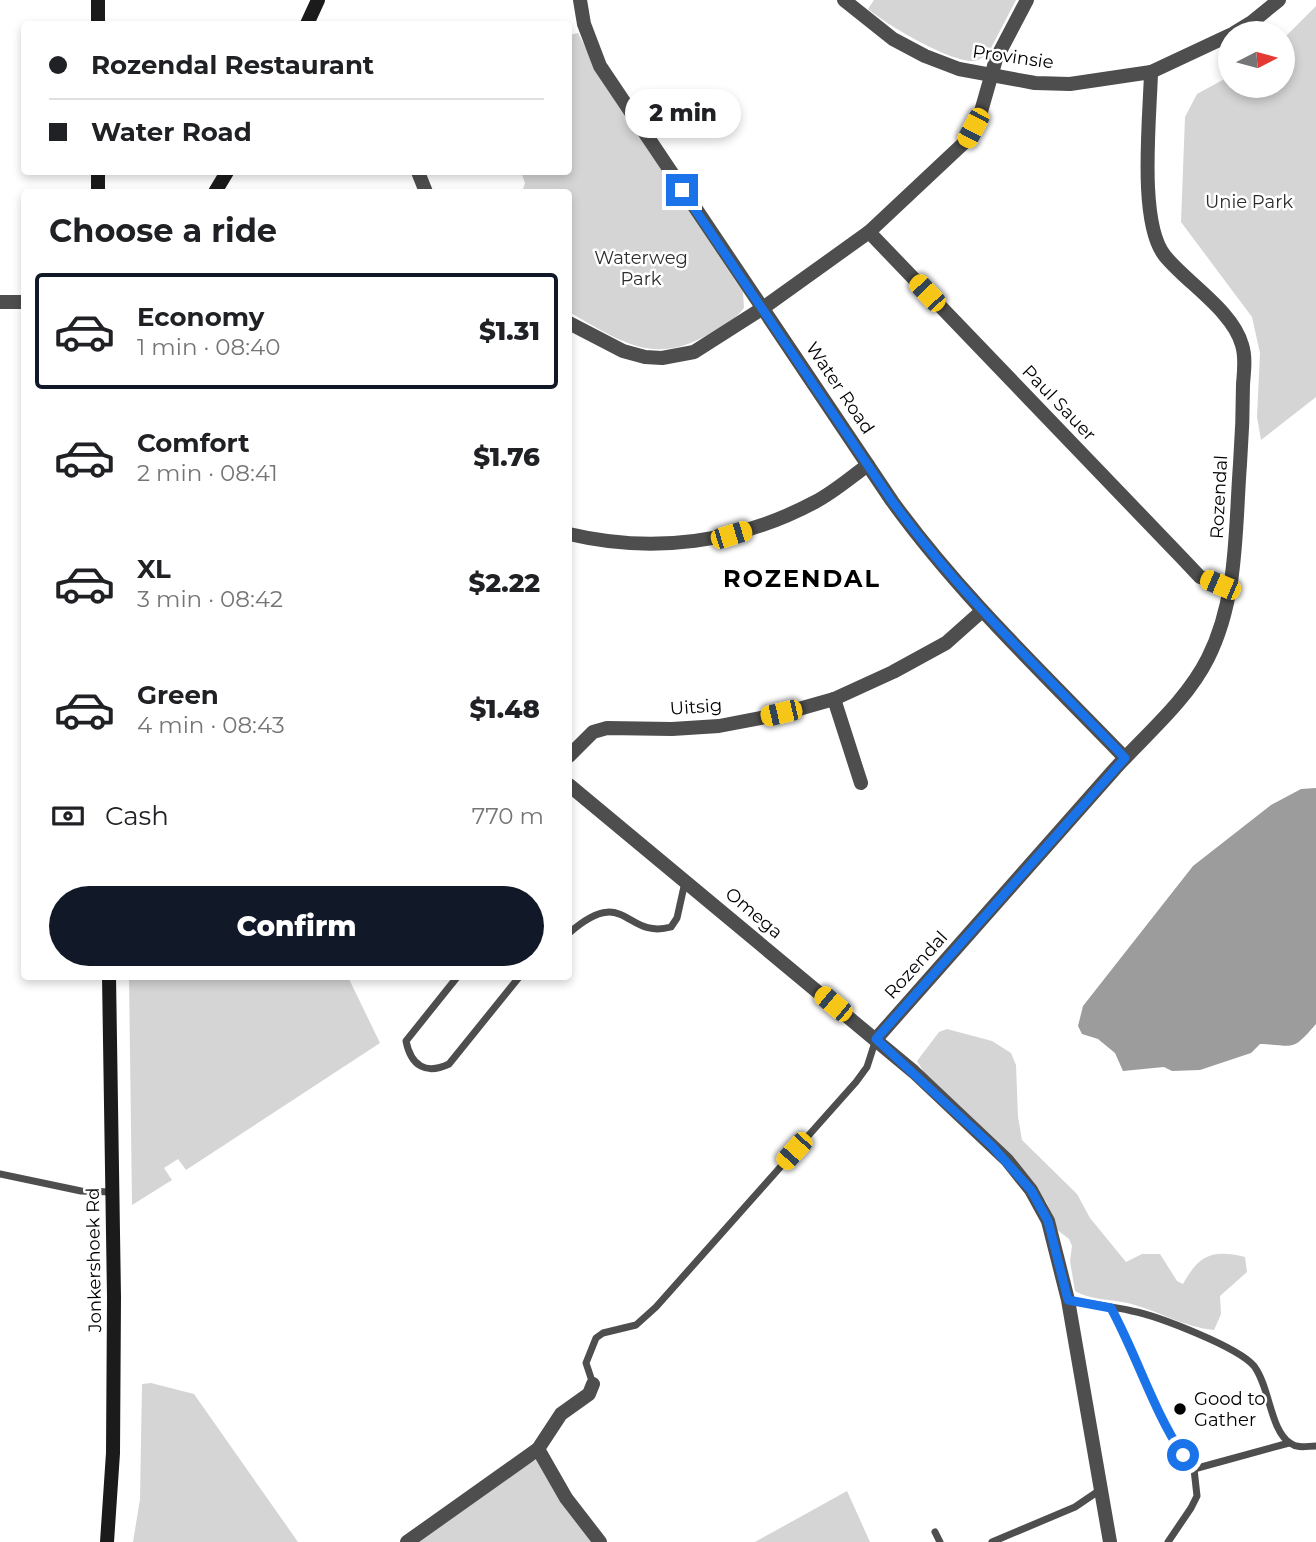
<!DOCTYPE html>
<meta charset="utf-8">
<style>
body{margin:0;font-family:Montserrat,sans-serif;background:#f2f2f2;color:#202124;height:100vh;display:flex;flex-direction:column;font-size:26px;white-space:nowrap}
*{box-sizing:border-box;margin:0}
p{font-size:23px;color:#757577}
.icon{flex:none;width:38px;height:38px;fill:none;stroke:currentColor;stroke-width:2;stroke-linecap:round;stroke-linejoin:round}
.map{position:relative;flex:1;overflow:hidden}
.side{position:absolute;left:21px;top:189px;width:551px;height:791px;display:flex;flex-direction:column;background:#fff;border-radius:7px;box-shadow:0 4px 10px #0003}
.side>*{flex:none}
.top-card{position:absolute;left:21px;top:21px;width:551px;height:154px;border-radius:7px;box-shadow:0 4px 10px #0003;display:grid;align-content:center;height:154px;padding:0 28px;background:#fff}
.needle{width:46px;rotate:84deg}
.tools{position:absolute;left:1218px;top:21px;display:grid;gap:14px}
.tools a{display:grid;place-items:center;width:77px;height:77px;border-radius:50%;background:#fff;box-shadow:0 4px 10px #0003;font-size:35px}
.end{position:absolute;width:32px;height:32px;margin:-16px;border:9px solid #1a73e8;background:#fff;box-shadow:0 0 0 4px #fff}
.from{border-radius:50%}
.bubble{position:absolute;height:49px;border-radius:24px;background:#fff;box-shadow:0 4px 10px #0003;font-size:23px;font-weight:800;line-height:49px;text-align:center}
.car{position:absolute;width:21px;height:42px;margin:-21px -10px;border-radius:9px;box-shadow:0 0 5px 2px #0007;background:linear-gradient(#f5c518 24%,#345 0 40%,#f5c518 0 76%,#345 0 86%,#f5c518 0)}
.top-card b{display:flex;align-items:center;gap:24px;height:66px;font-size:26px}
.top-card b+b{border-top:2px solid #e0e0e0}
.top-card i{width:18px;height:18px;background:#202124}
ul{padding:0;list-style:none}
li{display:flex;align-items:center;gap:21px;height:116px;margin:0 14px 10px;padding:0 14px;border:4px solid transparent;border-radius:7px}
li div{flex:1}
li b{display:block;font-size:26px}
li em{font-style:normal;font-weight:800}
li.selected{border-color:#111827}
li>.icon{width:63px;height:63px;stroke-width:1.5}
h2{padding:0 28px;font-size:32px;line-height:84px}
.pay{display:flex;align-items:center;gap:18px;height:77px;padding:0 28px;font-size:26px}
.pay p{margin-inline-start:auto}
.button{display:flex;gap:14px;margin-top:auto;padding:14px 28px}
.button a{flex:1;height:80px;border-radius:42px;background:#111827;color:#fff;font-size:28px;font-weight:800;line-height:80px;text-align:center}
.map>svg:first-child{display:block}
.green{fill:#d5d5d5}
.water{fill:#9c9c9c}
.lines{fill:none;stroke-linecap:round;stroke-linejoin:round}
.lane{stroke:#4e4e4e;stroke-width:7}
.street{stroke:#4e4e4e;stroke-width:14}
.secondary{stroke:#1b1b1b;stroke-width:14}
.route{stroke:#1a73e8;stroke-width:9}
.poi-dot{fill:#000;stroke:#fff;stroke-width:2.5}
.labels{text-anchor:middle;dominant-baseline:central;stroke-width:5;stroke-linejoin:round;paint-order:stroke}
.street-label{font-size:18px;fill:#000;stroke:#fff}
.park-label{font-size:18px;fill:#2c2c2c;stroke:#fff}
.poi-label{font-size:18px;fill:#000;stroke:#fff;text-anchor:start}
.district-label{font-size:24px;font-weight:bold;letter-spacing:2px;fill:#000;stroke:#fff}
</style>
<div class="map">
<svg width="1316" height="1542" viewBox="0 0 1316 1542">
<rect width="100%" height="100%" fill="#fff"/>
<g class="green">
<path d="M874,0H1016L990,50C985,56 980,61 972,61C948,61 887,25 868,9Z"/>
<polygon points="1316,6 1316,397 1261,440 1257,417 1260,353 1252,317 1181,222 1185,117 1197,94 1230,76 1230,86 1283,86 1283,39"/>
<path d="M578,33L604,84L743,292L744,308C736,319 724,324 714,331C655,368 622,342 569,312V192H522L525,183L521,172H569V35Z"/>
<polygon points="129,977 348,977 380,1043 186,1170 178,1159 164,1168 172,1180 132,1205"/>
<path d="M947,1029L992,1041L1011,1053L1016,1065L1018,1117L1022,1140L1077,1194L1090,1218L1126,1262L1142,1254H1160L1177,1281L1183,1284C1199,1255 1212,1249 1245,1257L1247,1272L1220,1296L1221,1314L1214,1330C1185,1327 1162,1313 1135,1305C1116,1299 1092,1301 1075,1291L1070,1261L1072,1246L1069,1239L1056,1229L1047,1203L999,1145L925,1074L917,1061L939,1032Z"/>
<polygon points="151,1383 194,1394 298,1542 133,1542 140,1499 142,1384"/>
<polygon points="537,1460 594,1542 416,1542 531,1461"/>
<polygon points="847,1491 870,1542 755,1542"/>
</g>
<path class="water" d="M1316,788V1024C1291,1053 1295,1045 1260,1044L1251,1053L1200,1070L1172,1071L1164,1067L1123,1071L1115,1053L1098,1039L1082,1034L1078,1026L1083,1006L1193,866L1271,805L1301,789Z"/>
<g class="lines">
<g class="lane">
<path d="M569,933C626,883 625,940 671,927L677,918L685,882"/>
<path d="M458,976L406,1041C411,1066 426,1075 449,1064L520,976"/>
<polyline points="0,1174 81,1191 112,1192"/>
<path d="M1069,1300C1090,1304 1112,1306 1132,1311C1158,1316 1238,1347 1254,1366C1270,1387 1270,1430 1290,1443C1298,1449 1307,1446 1316,1446"/>
<path d="M1111,1308C1139,1361 1156,1422 1194,1469L1289,1443"/>
<polyline points="593,1384 586,1363 596,1338 603,1333 636,1325 656,1307 856,1082 867,1067 876,1039"/>
<polyline points="935,1532 940,1542"/>
<polyline points="992,1542 1075,1507 1100,1490"/>
<polyline points="1168,1542 1191,1508 1197,1496 1194,1469"/>
</g>
<g class="street">
<path d="M580,0L584,24L600,66L892,501C960,595 1044,674 1125,758"/>
<polyline points="844,0 893,39 925,56 959,69 1035,83 1070,84 1151,72 1230,35"/>
<polyline points="1234,33 1252,22 1279,0"/>
<polyline points="418,172 426,192"/>
<polyline points="869,232 1183,559 1200,577 1230,588"/>
<polyline points="0,302 24,302"/>
<polyline points="569,323 623,351 645,357 662,358 694,352 763,308 869,232 966,141 980,115 996,59 1027,0"/>
<path d="M569,534C653,554 738,543 815,502C834,492 851,477 868,465"/>
<polyline points="834,699 861,783"/>
<polyline points="569,756 593,732 607,728 672,729 719,726 781,714 834,699 893,672 946,643 982,611"/>
<polyline points="569,785 914,1072 1007,1160 1031,1190 1048,1221 1068,1300 1110,1542"/>
<path d="M876,1039C955,950 1034,861 1113,771C1145,735 1186,702 1208,658C1238,598 1235,530 1240,464C1242,437 1243,411 1243,384C1244,372 1246,357 1242,345C1233,311 1187,283 1165,256C1138,223 1150,117 1151,72"/>
<polyline points="538,1449 566,1498 600,1542"/>
<polyline points="407,1542 538,1449 561,1414 589,1394 593,1384"/>
</g>
<g class="secondary">
<polyline points="98,0 98,24"/>
<polyline points="307,24 318,0"/>
<polyline points="98,172 98,192"/>
<polyline points="215,192 227,172"/>
<polyline points="107,1542 113,1453 114,1297 109,976"/>
</g>
</g>
<g class="lines">
<path class="route" d="M682,190L892,501C960,595 1045,674 1125,758L876,1039L991,1145L1031,1190L1048,1221L1068,1300L1111,1308C1137,1356 1153,1410 1183,1455"/>
</g>
<circle class="poi-dot" cx="1180" cy="1409" r="7"/>
<g class="labels">
<g class="street-label">
<text transform="translate(1013 57) rotate(8)">Provinsie</text>
<text transform="translate(840 388) rotate(56)">Water Road</text>
<text transform="translate(1059 403) rotate(46)">Paul Sauer</text>
<text transform="translate(1219 497) rotate(-87)">Rozendal</text>
<text transform="translate(696 707) rotate(-4)">Uitsig</text>
<text transform="translate(754 913) rotate(40)">Omega</text>
<text transform="translate(916 965) rotate(-48)">Rozendal</text>
<text transform="translate(94 1260) rotate(-91)">Jonkershoek Rd</text>
</g>
<g class="park-label">
<text x="1249" y="202">Unie Park</text>
<text x="641" y="258">Waterweg<tspan x="641" dy="21">Park</tspan></text>
</g>
<g class="poi-label">
<text x="1194" y="1399">Good to<tspan x="1194" dy="21">Gather</tspan></text>
</g>
<g class="district-label">
<text x="802" y="578">ROZENDAL</text>
</g>
</g>
</svg>
<div class="tools">
<a><svg class="needle" viewBox="-14 -14 28 28"><path d="M0-13l5 13h-10z" fill="#e53935"/><path d="M0 13l5-13h-10z" fill="#757577"/></svg></a>
</div>
<i class="end from" style="left:1183px;top:1455px"></i>
<i class="end" style="left:682px;top:190px"></i>
<div class="bubble" style="left:625px;top:89px;width:116px">2 min</div>
<i class="car" style="left:973px;top:128px;rotate:208deg"></i>
<i class="car" style="left:927px;top:293px;rotate:317deg"></i>
<i class="car" style="left:731px;top:535px;rotate:73deg"></i>
<i class="car" style="left:1220px;top:585px;rotate:293deg"></i>
<i class="car" style="left:781px;top:713px;rotate:257deg"></i>
<i class="car" style="left:833px;top:1004px;rotate:310deg"></i>
<i class="car" style="left:794px;top:1151px;rotate:222deg"></i>
<div class="top-card">
<b><i class="from"></i>Rozendal Restaurant</b>
<b><i></i>Water Road</b>
</div>
<section class="side">
<h2>Choose a ride</h2>
<ul>
<li class="selected"><svg class="icon" aria-label="car" viewBox="0 0 24 24"><path d="M5 17H2v-5l4-1 3-4h7l3 4 3 1v5h-3M9 17h6M6 11h13"/><circle cx="7" cy="17" r="2"/><circle cx="17" cy="17" r="2"/></svg><div><b>Economy</b><p>1 min · 08:40</p></div><em>$1.31</em></li>
<li><svg class="icon" aria-label="car" viewBox="0 0 24 24"><path d="M5 17H2v-5l4-1 3-4h7l3 4 3 1v5h-3M9 17h6M6 11h13"/><circle cx="7" cy="17" r="2"/><circle cx="17" cy="17" r="2"/></svg><div><b>Comfort</b><p>2 min · 08:41</p></div><em>$1.76</em></li>
<li><svg class="icon" aria-label="car" viewBox="0 0 24 24"><path d="M5 17H2v-5l4-1 3-4h7l3 4 3 1v5h-3M9 17h6M6 11h13"/><circle cx="7" cy="17" r="2"/><circle cx="17" cy="17" r="2"/></svg><div><b>XL</b><p>3 min · 08:42</p></div><em>$2.22</em></li>
<li><svg class="icon" aria-label="car" viewBox="0 0 24 24"><path d="M5 17H2v-5l4-1 3-4h7l3 4 3 1v5h-3M9 17h6M6 11h13"/><circle cx="7" cy="17" r="2"/><circle cx="17" cy="17" r="2"/></svg><div><b>Green</b><p>4 min · 08:43</p></div><em>$1.48</em></li>
</ul>
<div class="pay"><svg class="icon" aria-label="cash" viewBox="0 0 24 24"><path d="M3 7h18v10H3z"/><circle cx="12" cy="12" r="2"/></svg>Cash<p>770 m</p></div>
<div class="button"><a>Confirm</a></div>
</section>
</div>
